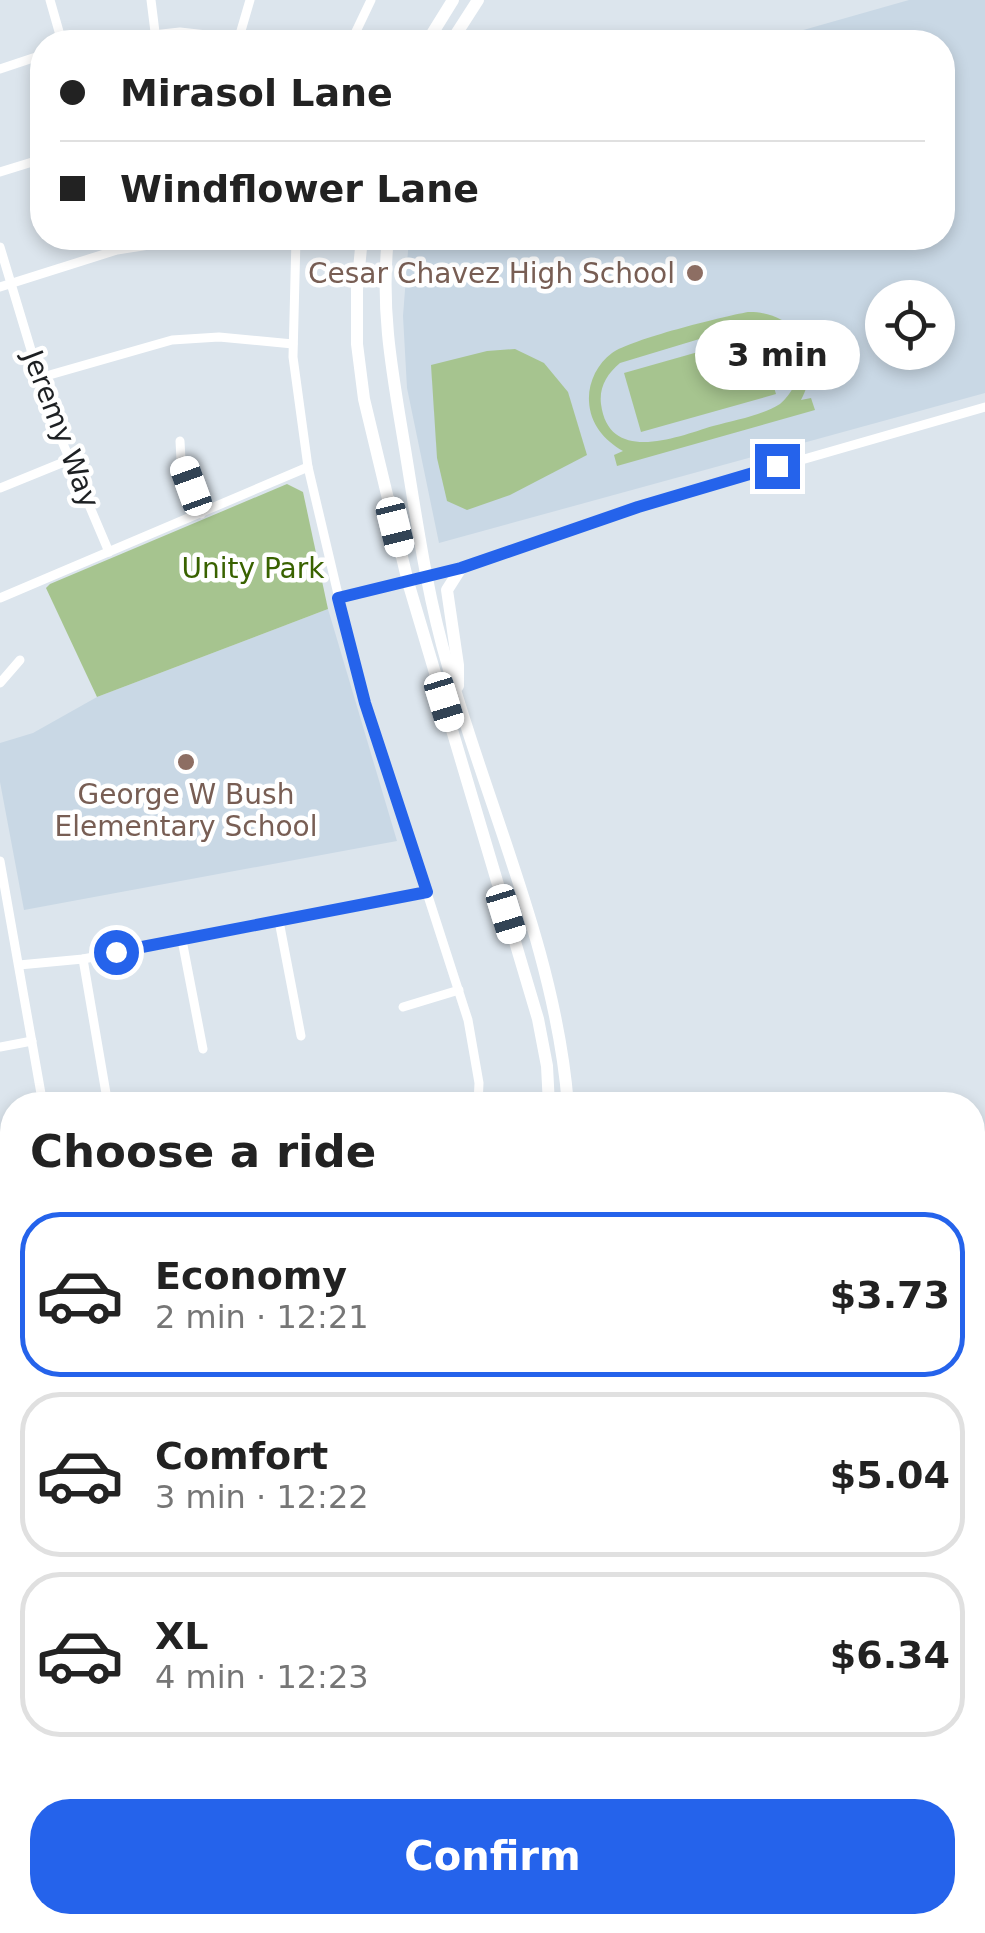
<!DOCTYPE html>
<meta charset="utf-8">
<style>
body{margin:0;font-family:"DejaVu Sans",sans-serif;background:#f6f6f6;color:#222;height:100vh;display:flex;flex-direction:column;font-size:38px;white-space:nowrap}
*{box-sizing:border-box;margin:0}
p{font-size:32px;color:#767676}
.icon{flex:none;width:55px;height:55px;fill:none;stroke:currentColor;stroke-width:2;stroke-linecap:round;stroke-linejoin:round}
.map{position:relative;flex:1;overflow:hidden}
.side{position:absolute;left:0px;top:1092px;width:985px;height:842px;display:flex;flex-direction:column;background:#fff;border-radius:40px 40px 0 0;box-shadow:0 5px 15px #0003}
.side>*{flex:none}
.banner{position:absolute;left:30px;top:30px;width:925px;height:220px;border-radius:40px;box-shadow:0 5px 15px #0003;display:grid;align-content:center;height:220px;padding:0 30px;background:#fff}
.fabs{position:absolute;left:865px;top:280px;display:grid;gap:20px}
.fabs a{display:grid;place-items:center;width:90px;height:90px;border-radius:50%;background:#fff;box-shadow:0 5px 15px #0003;font-size:50px}
.end{position:absolute;width:45px;height:45px;margin:-22px;border:12px solid #2563eb;background:#fff;box-shadow:0 0 0 5px #fff}
.from{border-radius:50%}
.bubble{position:absolute;height:70px;border-radius:35px;background:#fff;box-shadow:0 5px 15px #0003;font-size:32px;font-weight:700;line-height:70px;text-align:center}
.car{position:absolute;width:30px;height:60px;margin:-30px -15px;border-radius:12px;box-shadow:0 0 8px 2px #0007;background:linear-gradient(#fff 24%,#345 0 40%,#fff 0 76%,#345 0 86%,#fff 0)}
.banner b{display:flex;align-items:center;gap:35px;height:95px;font-size:38px}
.banner b+b{border-top:2px solid #e0e0e0}
.banner i{width:25px;height:25px;background:#222}
ul{padding:0;list-style:none}
li{display:flex;align-items:center;gap:30px;height:165px;margin:0 20px 15px;padding:0 10px;border:5px solid #e0e0e0;border-radius:40px}
li div{flex:1}
li b{display:block;font-size:38px}
li em{font-style:normal;font-weight:700}
li.active{border-color:#2563eb}
li>.icon{width:90px;height:90px;stroke-width:1.5}
h2{padding:0 30px;font-size:45px;line-height:120px}
.cta{display:flex;gap:20px;margin-top:auto;padding:20px 30px}
.cta a{flex:1;height:115px;border-radius:40px;background:#2563eb;color:#fff;font-size:40px;font-weight:700;line-height:115px;text-align:center}
.map>svg:first-child{display:block}
.built{fill:#c9d8e5;fill-rule:evenodd}
.green{fill:#a6c48f;fill-rule:evenodd}
.lines{fill:none;stroke-linecap:round;stroke-linejoin:round}
.river{stroke:#7898d3;stroke-width:15}
.street{stroke:#fff;stroke-width:9}
.secondary{stroke:#fff;stroke-width:12}
.route{stroke:#2563eb;stroke-width:12}
.education-dot{fill:#8d6e63;stroke:#fff;stroke-width:4}
.labels{text-anchor:middle;dominant-baseline:central;stroke-width:9;stroke-linejoin:round;paint-order:stroke}
.education-label{font-size:28px;fill:#785e54;stroke:#fff;text-anchor:end}
.street-label{font-size:28px;fill:#1d2023;stroke:#fff}
.park-label{font-size:28px;fill:#396200;stroke:#fff}
</style>
<div class="map">
<svg width="985" height="1933" viewBox="0 0 985 1933">
<rect width="100%" height="100%" fill="#dce5ed"/>
<g class="built">
<path d="M909,0H985V393L439,543L407,388L403,316L409,238H942V42H761ZM882,298H938V352H882Z"/>
<polygon points="328,609 397,841 24,910 0,782 0,743 33,733 97,697"/>
<polygon points="45,1922 353,1922 353,1923 346,1933 15,1933"/>
</g>
<g class="green">
<path d="M748,312C798,311 824,357 801,400L811,398L815,410L617,466L614,455L623,451C604,440 590,424 589,401C588,383 597,364 612,353C632,339 721,317 748,312ZM749,324C794,324 815,374 780,404C760,416 735,420 713,426C677,437 609,465 601,404C599,387 607,374 620,363Z"/>
<polygon points="758,335 776,394 641,432 624,373"/>
<polygon points="515,349 544,363 568,392 587,455 510,495 467,510 447,501 437,458 431,365 487,351"/>
<polygon points="287,484 303,492 328,609 97,697 46,588 50,584"/>
<polygon points="12,1638 12,1888 0,1849 0,1642"/>
</g>
<g class="lines">
<g class="river">
<polyline points="985,1515 981,1526 985,1575"/>
<polyline points="972,1808 985,1751"/>
<polyline points="938,1933 943,1922"/>
</g>
<g class="street">
<polyline points="50,0 62,42"/>
<polyline points="151,0 155,32"/>
<polyline points="238,41 250,0"/>
<polyline points="89,42 180,32 270,42"/>
<polyline points="351,42 371,0"/>
<polyline points="0,69 42,55"/>
<polyline points="0,172 42,159"/>
<polyline points="226,238 294,245"/>
<polyline points="296,238 293,357 308,467 358,679 468,1020 479,1083 478,1105"/>
<polyline points="0,247 50,413 109,552"/>
<polyline points="0,287 117,250 194,238"/>
<polyline points="39,378 172,340 219,337 293,344"/>
<polyline points="180,441 181,460 201,514"/>
<polyline points="0,488 69,460"/>
<polyline points="0,598 308,467"/>
<polyline points="338,598 461,568 638,507 985,407"/>
<polyline points="0,683 20,660"/>
<polyline points="0,861 43,1105"/>
<polyline points="279,921 301,1036"/>
<polyline points="182,940 203,1049"/>
<polyline points="83,959 108,1105"/>
<polyline points="19,965 83,959 427,893"/>
<polyline points="403,1007 459,990"/>
<polyline points="0,1047 32,1041"/>
<polyline points="0,1312 12,1309"/>
<polyline points="972,1389 985,1384"/>
<polyline points="0,1416 12,1413"/>
<polyline points="0,1634 12,1630"/>
<polyline points="571,1922 575,1933"/>
<polyline points="365,1933 372,1922"/>
<polyline points="444,1933 453,1922"/>
</g>
<g class="secondary">
<polyline points="427,42 453,0"/>
<polyline points="451,42 478,0"/>
<polyline points="362,238 357,289 357,344 364,399 408,582 538,1019 547,1066 549,1105"/>
<path d="M388,238C380,312 393,376 405,449C417,522 427,595 448,666C489,811 556,953 568,1105"/>
<polyline points="458,686 458,665 447,590 461,568"/>
<polyline points="0,1222 12,1220"/>
<polyline points="0,1244 12,1242"/>
<polyline points="714,1922 718,1933"/>
</g>
</g>
<g class="lines">
<polyline class="route" points="116,952 427,892 365,703 338,598 461,568 638,507 777,466"/>
</g>
<g class="education-dot">
<circle cx="695" cy="273" r="10"/>
<circle cx="186" cy="762" r="10"/>
</g>
<g class="labels">
<g class="education-label">
<text x="675" y="273">Cesar Chavez High School</text>
<text x="186" y="794" text-anchor="middle">George W Bush<tspan x="186" dy="32">Elementary School</tspan></text>
</g>
<g class="street-label">
<text transform="translate(61 429) rotate(69)">Jeremy Way</text>
</g>
<g class="park-label">
<text x="253" y="568">Unity Park</text>
</g>
</g>
</svg>
<div class="fabs">
<a><svg class="icon" aria-label="locate" viewBox="0 0 24 24"><circle cx="12" cy="12" r="6"/><path d="M12 2v4M12 18v4M2 12h4M18 12h4"/></svg></a>
</div>
<i class="end from" style="left:116px;top:952px"></i>
<i class="end" style="left:777px;top:466px"></i>
<div class="bubble" style="left:695px;top:320px;width:165px">3 min</div>
<i class="car" style="left:191px;top:486px;rotate:340deg"></i>
<i class="car" style="left:395px;top:527px;rotate:166deg"></i>
<i class="car" style="left:444px;top:702px;rotate:163deg"></i>
<i class="car" style="left:506px;top:914px;rotate:163deg"></i>
<div class="banner">
<b><i class="from"></i>Mirasol Lane</b>
<b><i></i>Windflower Lane</b>
</div>
<section class="side">
<h2>Choose a ride</h2>
<ul>
<li class="active"><svg class="icon" aria-label="car" viewBox="0 0 24 24"><path d="M5 17H2v-5l4-1 3-4h7l3 4 3 1v5h-3M9 17h6M6 11h13"/><circle cx="7" cy="17" r="2"/><circle cx="17" cy="17" r="2"/></svg><div><b>Economy</b><p>2 min · 12:21</p></div><em>$3.73</em></li>
<li><svg class="icon" aria-label="car" viewBox="0 0 24 24"><path d="M5 17H2v-5l4-1 3-4h7l3 4 3 1v5h-3M9 17h6M6 11h13"/><circle cx="7" cy="17" r="2"/><circle cx="17" cy="17" r="2"/></svg><div><b>Comfort</b><p>3 min · 12:22</p></div><em>$5.04</em></li>
<li><svg class="icon" aria-label="car" viewBox="0 0 24 24"><path d="M5 17H2v-5l4-1 3-4h7l3 4 3 1v5h-3M9 17h6M6 11h13"/><circle cx="7" cy="17" r="2"/><circle cx="17" cy="17" r="2"/></svg><div><b>XL</b><p>4 min · 12:23</p></div><em>$6.34</em></li>
</ul>
<div class="cta"><a>Confirm</a></div>
</section>
</div>
